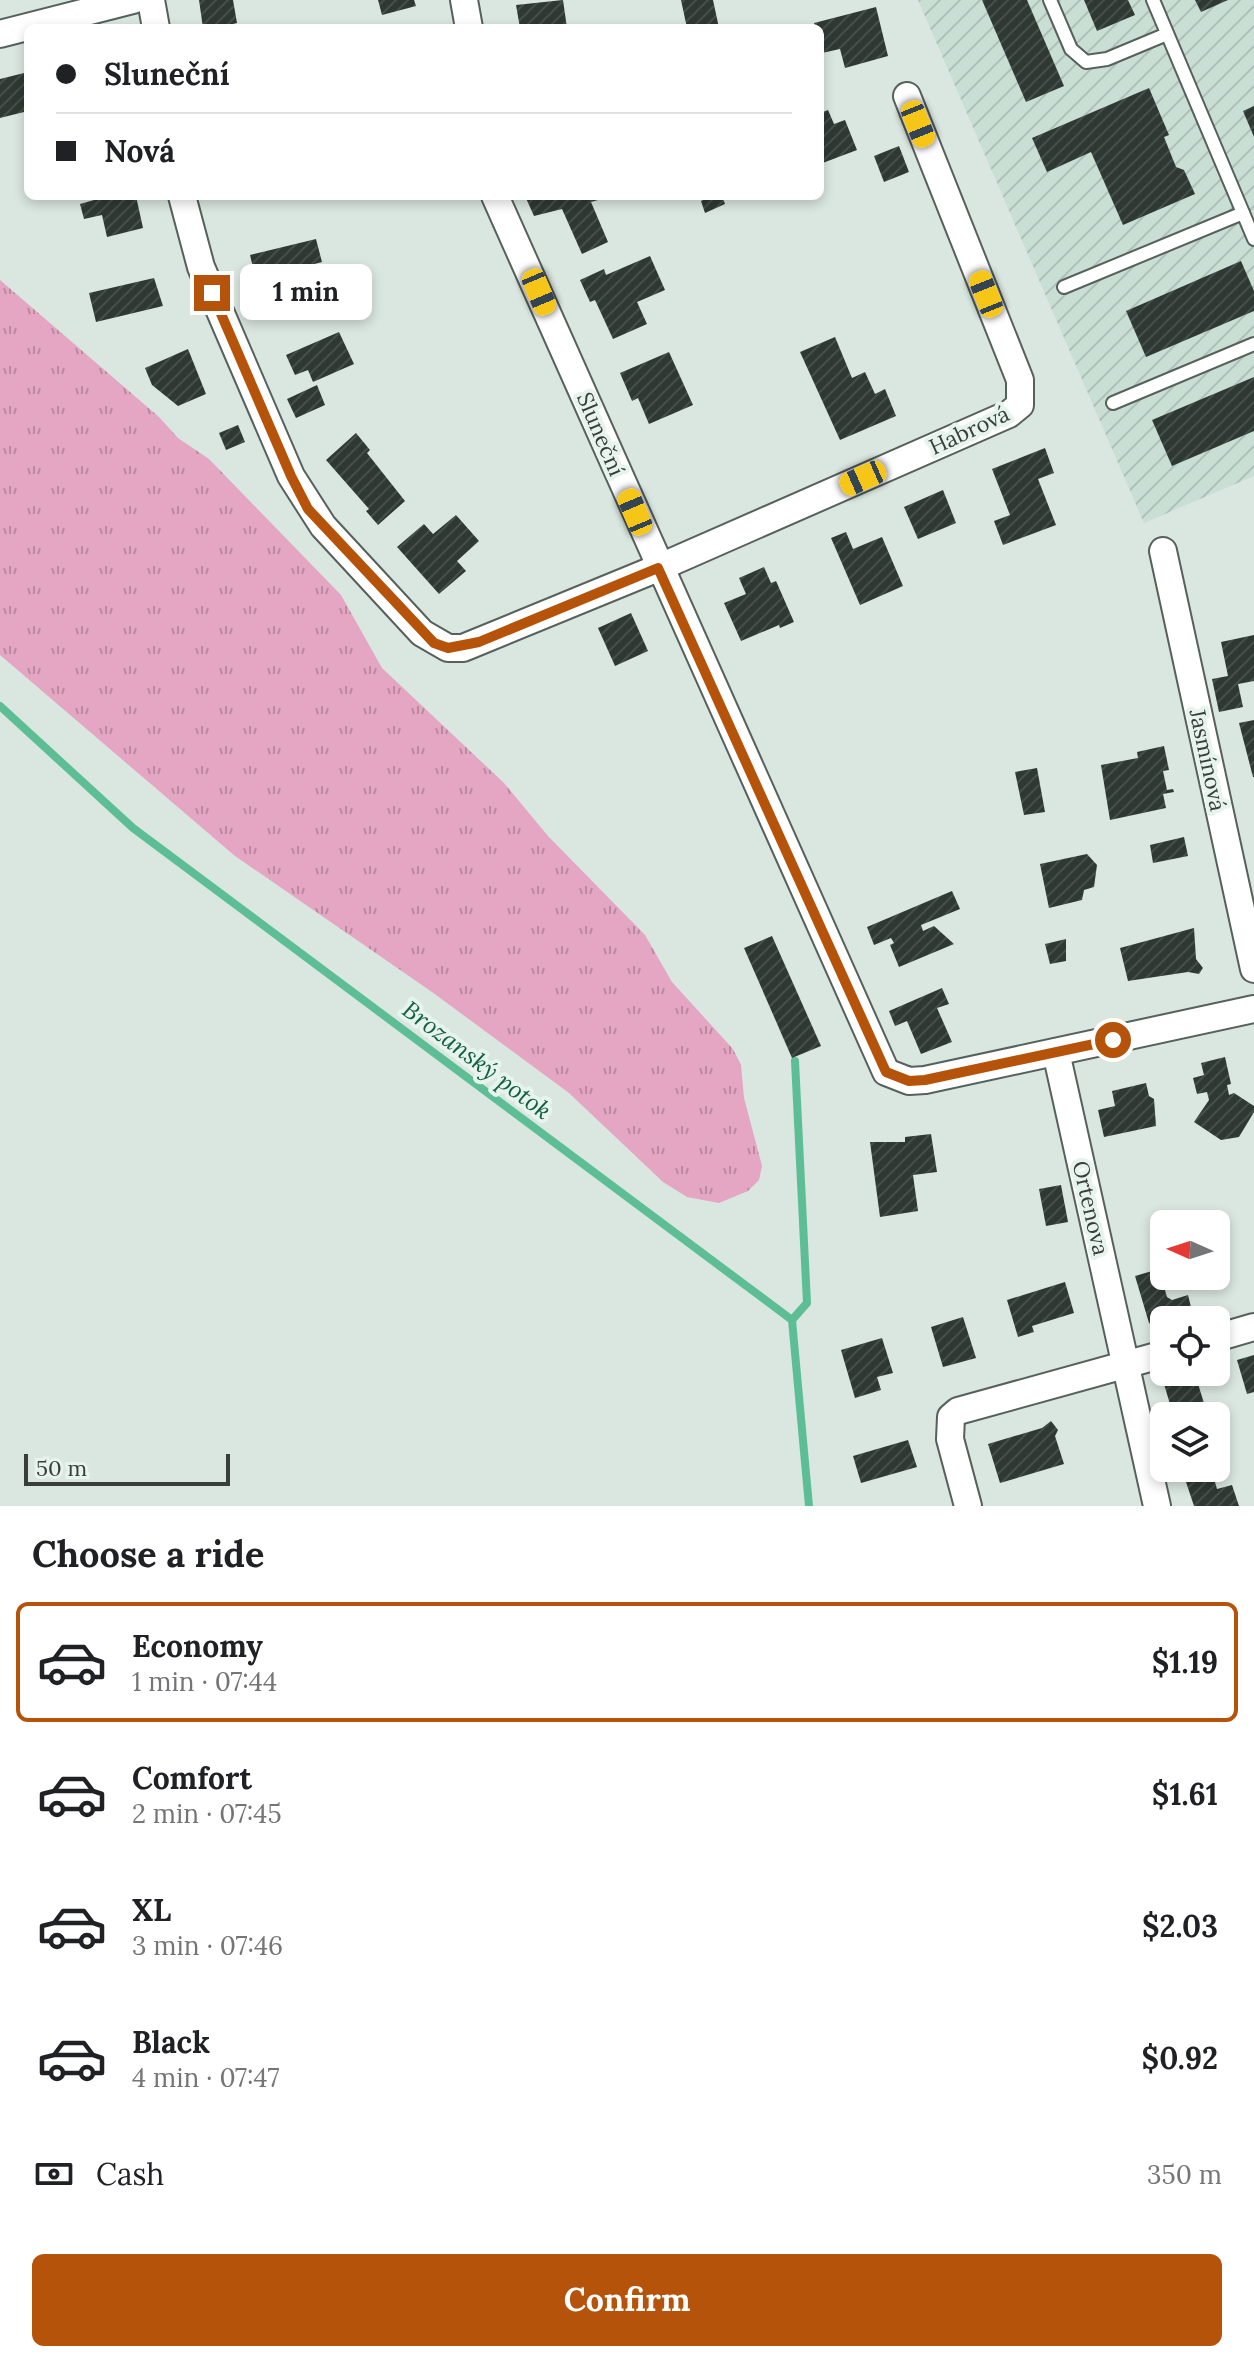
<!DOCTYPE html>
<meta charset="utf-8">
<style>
body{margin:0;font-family:Lora,serif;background:#f2f2f2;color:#202124;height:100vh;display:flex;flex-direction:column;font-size:30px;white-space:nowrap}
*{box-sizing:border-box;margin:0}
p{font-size:26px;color:#757577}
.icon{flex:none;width:44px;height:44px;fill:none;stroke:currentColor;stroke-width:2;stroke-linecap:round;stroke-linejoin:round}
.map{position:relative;height:1506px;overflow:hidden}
.panel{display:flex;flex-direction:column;background:#fff;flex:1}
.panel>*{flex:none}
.hud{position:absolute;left:24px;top:24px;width:800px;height:176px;border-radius:12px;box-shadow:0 4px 12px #0003;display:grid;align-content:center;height:176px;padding:0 32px;background:#fff}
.needle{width:52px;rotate:273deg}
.controls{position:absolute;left:1150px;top:1210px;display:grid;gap:16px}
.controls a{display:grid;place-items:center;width:80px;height:80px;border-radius:12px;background:#fff;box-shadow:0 4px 12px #0003;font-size:40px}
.scale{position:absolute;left:24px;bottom:20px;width:206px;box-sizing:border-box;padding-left:8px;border:4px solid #393e3c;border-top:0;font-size:22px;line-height:28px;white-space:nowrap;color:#393e3c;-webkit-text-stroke:6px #e7f4ed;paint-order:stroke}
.end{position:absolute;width:36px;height:36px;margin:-18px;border:10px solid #b45309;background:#fff;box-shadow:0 0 0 4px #fff}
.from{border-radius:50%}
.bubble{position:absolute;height:56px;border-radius:12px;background:#fff;box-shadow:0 4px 12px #0003;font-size:26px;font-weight:700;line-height:56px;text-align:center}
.car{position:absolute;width:24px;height:48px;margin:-24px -12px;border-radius:10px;box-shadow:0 0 6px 2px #0007;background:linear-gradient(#f5c518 24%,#345 0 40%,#f5c518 0 76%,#345 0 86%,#f5c518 0)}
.hud b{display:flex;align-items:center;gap:28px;height:76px;font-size:30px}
.hud b+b{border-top:2px solid #e0e0e0}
.hud i{width:20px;height:20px;background:#202124}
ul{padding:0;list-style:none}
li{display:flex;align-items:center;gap:24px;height:120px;margin:0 16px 12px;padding:0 16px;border:4px solid transparent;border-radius:12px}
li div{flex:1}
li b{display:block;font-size:30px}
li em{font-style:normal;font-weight:700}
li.active{border-color:#b45309}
li>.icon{width:72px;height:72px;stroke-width:1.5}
h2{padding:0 32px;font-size:36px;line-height:96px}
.pay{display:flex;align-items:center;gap:20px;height:88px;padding:0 32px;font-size:30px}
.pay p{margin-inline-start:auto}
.primary-button{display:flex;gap:16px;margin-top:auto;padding:16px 32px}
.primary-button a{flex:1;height:92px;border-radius:12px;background:#b45309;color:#fff;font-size:32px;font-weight:700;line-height:92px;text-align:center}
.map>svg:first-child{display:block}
.industrial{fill:url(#industrial-furrows)}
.grass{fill:url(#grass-tufts)}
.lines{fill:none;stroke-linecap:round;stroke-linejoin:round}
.stream{stroke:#5dbe96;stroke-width:8}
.building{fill:url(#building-hatch)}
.lane-casing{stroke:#56615c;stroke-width:16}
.street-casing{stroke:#56615c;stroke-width:30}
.lane{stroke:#fff;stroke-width:12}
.street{stroke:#fff;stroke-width:26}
.route{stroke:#b45309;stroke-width:10}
.labels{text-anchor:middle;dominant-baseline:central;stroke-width:8;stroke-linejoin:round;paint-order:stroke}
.street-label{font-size:22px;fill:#393e3c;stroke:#e7f4ed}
.water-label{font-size:24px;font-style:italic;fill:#135f44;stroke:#e7f4ed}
</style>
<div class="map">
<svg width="1254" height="1506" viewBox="0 0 1254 1506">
<defs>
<pattern id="industrial-furrows" width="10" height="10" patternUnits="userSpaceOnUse" patternTransform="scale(2)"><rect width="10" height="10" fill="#cadfd4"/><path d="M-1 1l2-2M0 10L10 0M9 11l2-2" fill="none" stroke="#aec0b7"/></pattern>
<pattern id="grass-tufts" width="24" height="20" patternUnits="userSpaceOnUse" patternTransform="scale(2)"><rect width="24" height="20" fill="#e4a6c3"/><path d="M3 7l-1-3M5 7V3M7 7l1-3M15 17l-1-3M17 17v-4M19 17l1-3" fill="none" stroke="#ba89a0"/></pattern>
<pattern id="building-hatch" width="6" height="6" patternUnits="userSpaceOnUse" patternTransform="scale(2)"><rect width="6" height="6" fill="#2f3934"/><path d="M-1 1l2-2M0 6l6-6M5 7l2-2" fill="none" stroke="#454e4a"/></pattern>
</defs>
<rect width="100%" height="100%" fill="#dae6e0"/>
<polygon class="industrial" points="918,0 1254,0 1254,476 1144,523"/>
<polygon class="grass" points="0,280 159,417 178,438 209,459 341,595 382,668 504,783 548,836 645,935 672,982 733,1049 741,1065 744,1098 762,1166 759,1180 748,1191 719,1203 687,1197 663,1182 569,1093 432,992 235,856 0,655"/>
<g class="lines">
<g class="stream">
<polyline points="0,706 133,828 792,1320 809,1506"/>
<polyline points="792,1320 807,1303 795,1061"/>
</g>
</g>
<g class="building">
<polygon points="199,0 233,0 237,23 233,24 234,28 203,28"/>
<polygon points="378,0 414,0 416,6 382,15"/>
<polygon points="563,0 567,28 520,28 516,5"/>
<polygon points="681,0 713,0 719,28 687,28"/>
<polygon points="982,0 1027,0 1064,86 1026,102"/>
<polygon points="1084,0 1128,0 1135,15 1097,31"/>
<polygon points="1195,0 1228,0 1201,12"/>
<polygon points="876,7 888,56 845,68 840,49 822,53 820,28 816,28 814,23"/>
<polygon points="28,72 28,111 0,118 0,79"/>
<polygon points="1149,88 1169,135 1164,137 1176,167 1184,170 1195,194 1123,225 1091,152 1047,172 1032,138"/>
<polygon points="1254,106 1254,137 1243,111"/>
<polygon points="828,110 834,124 845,120 857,150 820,164 820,113"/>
<polygon points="899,146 909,172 884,182 874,156"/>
<polygon points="108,196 136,196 143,228 107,237 102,215 84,219 80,204"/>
<polygon points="525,196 612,196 591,202 608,242 582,254 562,209 534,216"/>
<polygon points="712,196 722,196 725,204 705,213 701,201"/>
<polygon points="316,239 322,262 287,271 296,310 265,318 250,255"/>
<polygon points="650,256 665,290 637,302 647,324 613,339 595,300 590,302 580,280 604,269 606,275"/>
<polygon points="1241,261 1254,291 1254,311 1146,357 1126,311"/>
<polygon points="154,278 163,306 96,322 89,293"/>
<polygon points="339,332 354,364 313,382 308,370 295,375 286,355"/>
<polygon points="835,337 852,378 865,372 875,394 885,389 896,416 840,440 800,352"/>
<polygon points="188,349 206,394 178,406 152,385 145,368"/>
<polygon points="669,352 693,405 649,424 638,398 632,401 620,373"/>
<polygon points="1254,377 1254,431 1172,466 1152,420"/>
<polygon points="317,385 325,405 296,418 287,399"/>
<polygon points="238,425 245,442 226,450 219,433"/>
<polygon points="356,433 370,450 367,453 405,501 378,525 366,511 369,509 326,460"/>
<polygon points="1045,448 1054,473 1038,479 1056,525 1003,545 994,521 1010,515 992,469"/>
<polygon points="943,490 956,523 918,539 904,507"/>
<polygon points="456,515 479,541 457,561 466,571 439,594 397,547 424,524 433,534"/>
<polygon points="846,532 853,549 882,537 903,586 860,605 831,538"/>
<polygon points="764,567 771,583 776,581 794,622 780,628 779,625 741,641 724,603 746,594 739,578"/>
<polygon points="631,613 648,651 615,666 598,628"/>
<polygon points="1254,635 1254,681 1238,684 1243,707 1219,712 1212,679 1228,676 1221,642"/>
<polygon points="1254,720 1254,777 1253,777 1239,723"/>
<polygon points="1164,746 1169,770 1163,771 1167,790 1173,789 1174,792 1163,794 1166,808 1110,820 1101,765 1138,758 1137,752"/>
<polygon points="1037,768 1045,812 1024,815 1015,772"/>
<polygon points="1184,837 1188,856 1153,863 1150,845"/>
<polygon points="1087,854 1097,865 1094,887 1084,890 1082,900 1049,908 1040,864"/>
<polygon points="952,891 960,909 921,925 923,931 934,926 954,944 899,967 890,945 894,943 891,938 874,945 867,927"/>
<polygon points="1194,928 1196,959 1203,968 1199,974 1188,972 1128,981 1120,948"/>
<polygon points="772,936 821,1046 792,1058 744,948"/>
<polygon points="1066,939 1066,961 1050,964 1045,944"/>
<polygon points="942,988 949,1004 937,1008 952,1042 921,1054 907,1021 895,1026 889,1011"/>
<polygon points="1225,1057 1231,1084 1227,1085 1229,1095 1234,1093 1254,1106 1254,1112 1239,1137 1221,1140 1194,1122 1209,1100 1207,1092 1197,1094 1193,1078 1204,1075 1201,1063"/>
<polygon points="1146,1083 1149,1096 1154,1099 1156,1126 1104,1137 1098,1110 1115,1106 1112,1091"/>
<polygon points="931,1134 937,1172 913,1175 918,1211 880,1217 870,1142 905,1142 905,1137"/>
<polygon points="1061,1185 1068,1222 1046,1226 1039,1189"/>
<polygon points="1159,1269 1167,1297 1172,1300 1188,1295 1193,1315 1164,1320 1154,1326 1149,1323 1135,1276"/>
<polygon points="1065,1282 1074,1313 1032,1326 1034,1332 1018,1337 1007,1300"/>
<polygon points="963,1317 976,1358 943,1367 931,1327"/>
<polygon points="882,1338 893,1373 877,1377 881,1390 855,1398 841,1350"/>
<polygon points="1254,1355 1254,1392 1247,1394 1237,1360"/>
<polygon points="1195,1374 1208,1416 1164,1416 1163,1435 1156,1415 1172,1411 1164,1384"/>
<polygon points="1051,1421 1058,1430 1055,1436 1064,1464 1000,1483 988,1444 1042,1428"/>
<polygon points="908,1440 917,1467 861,1483 853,1456"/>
<polygon points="1213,1475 1217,1489 1232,1485 1239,1506 1194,1506 1186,1482"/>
</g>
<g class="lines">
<g class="lane-casing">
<g id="lane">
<polyline points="1050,0 1071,49 1086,62 1107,59 1167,34"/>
<polyline points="1153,0 1254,239"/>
<polyline points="1064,287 1243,213"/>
<polyline points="1113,403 1254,344"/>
</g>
</g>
<g class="street-casing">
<g id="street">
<polyline points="151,0 156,28"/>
<polyline points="464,0 469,28"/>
<polyline points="0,34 133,0"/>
<polyline points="182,196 201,267 291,476 323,526 422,633 448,648 463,648 658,568 1009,414 1020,405 1020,380 907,96"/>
<polyline points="495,196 886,1072 909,1081 925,1080 1254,1009"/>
<polyline points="1163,551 1254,969"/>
<polyline points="1056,1052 1157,1506"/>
<polyline points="1216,1338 1254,1327"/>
<polyline points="968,1506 950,1439 951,1417 958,1411 1164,1354"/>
</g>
</g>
<use href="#lane" class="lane"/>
<use href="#street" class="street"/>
</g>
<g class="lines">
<polyline class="route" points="212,293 291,476 308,509 434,643 448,648 479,642 658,568 886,1072 909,1081 925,1080 1113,1040"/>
</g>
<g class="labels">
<g class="street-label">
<text transform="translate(969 430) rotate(-25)">Habrová</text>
<text transform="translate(601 434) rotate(67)">Sluneční</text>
<text transform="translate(1208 760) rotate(78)">Jasmínová</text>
<text transform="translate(1091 1208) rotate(77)">Ortenova</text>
</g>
<g class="water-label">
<text transform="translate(477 1060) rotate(37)">Brozanský potok</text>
</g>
</g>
</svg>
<div class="controls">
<a><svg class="needle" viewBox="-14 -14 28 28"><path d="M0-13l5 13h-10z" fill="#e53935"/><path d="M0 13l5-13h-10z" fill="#757577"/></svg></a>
<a><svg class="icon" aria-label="locate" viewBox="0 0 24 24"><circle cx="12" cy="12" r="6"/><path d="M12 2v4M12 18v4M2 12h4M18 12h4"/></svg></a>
<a><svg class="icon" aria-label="layers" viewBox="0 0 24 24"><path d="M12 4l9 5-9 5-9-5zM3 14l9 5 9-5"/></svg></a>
</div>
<div class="scale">50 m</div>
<i class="end from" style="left:1113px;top:1040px"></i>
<i class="end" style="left:212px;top:293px"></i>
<div class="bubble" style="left:240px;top:264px;width:132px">1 min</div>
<i class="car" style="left:918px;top:124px;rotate:158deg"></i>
<i class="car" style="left:539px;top:292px;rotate:157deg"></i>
<i class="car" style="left:986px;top:294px;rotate:338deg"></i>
<i class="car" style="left:863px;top:478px;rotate:246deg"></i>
<i class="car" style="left:635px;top:512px;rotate:337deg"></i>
<div class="hud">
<b><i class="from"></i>Sluneční</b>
<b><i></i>Nová</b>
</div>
</div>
<section class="panel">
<h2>Choose a ride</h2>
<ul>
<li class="active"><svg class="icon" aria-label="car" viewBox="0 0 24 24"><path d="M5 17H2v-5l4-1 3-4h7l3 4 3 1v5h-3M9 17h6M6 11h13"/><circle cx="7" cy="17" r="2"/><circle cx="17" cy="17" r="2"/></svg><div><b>Economy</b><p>1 min · 07:44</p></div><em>$1.19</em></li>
<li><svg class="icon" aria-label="car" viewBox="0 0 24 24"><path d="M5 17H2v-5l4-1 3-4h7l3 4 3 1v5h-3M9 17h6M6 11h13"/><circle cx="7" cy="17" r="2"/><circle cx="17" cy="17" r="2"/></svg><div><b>Comfort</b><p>2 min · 07:45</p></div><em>$1.61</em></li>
<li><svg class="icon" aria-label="car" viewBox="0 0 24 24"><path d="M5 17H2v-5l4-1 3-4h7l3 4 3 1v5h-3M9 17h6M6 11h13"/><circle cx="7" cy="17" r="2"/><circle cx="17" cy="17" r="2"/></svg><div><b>XL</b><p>3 min · 07:46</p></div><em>$2.03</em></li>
<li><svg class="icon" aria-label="car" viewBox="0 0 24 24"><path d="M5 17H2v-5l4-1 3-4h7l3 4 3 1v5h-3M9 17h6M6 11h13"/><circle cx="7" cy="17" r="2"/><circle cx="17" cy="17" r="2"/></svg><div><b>Black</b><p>4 min · 07:47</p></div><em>$0.92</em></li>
</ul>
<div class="pay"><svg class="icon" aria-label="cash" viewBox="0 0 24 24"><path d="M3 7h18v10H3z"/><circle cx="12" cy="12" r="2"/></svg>Cash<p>350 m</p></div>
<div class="primary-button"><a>Confirm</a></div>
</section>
